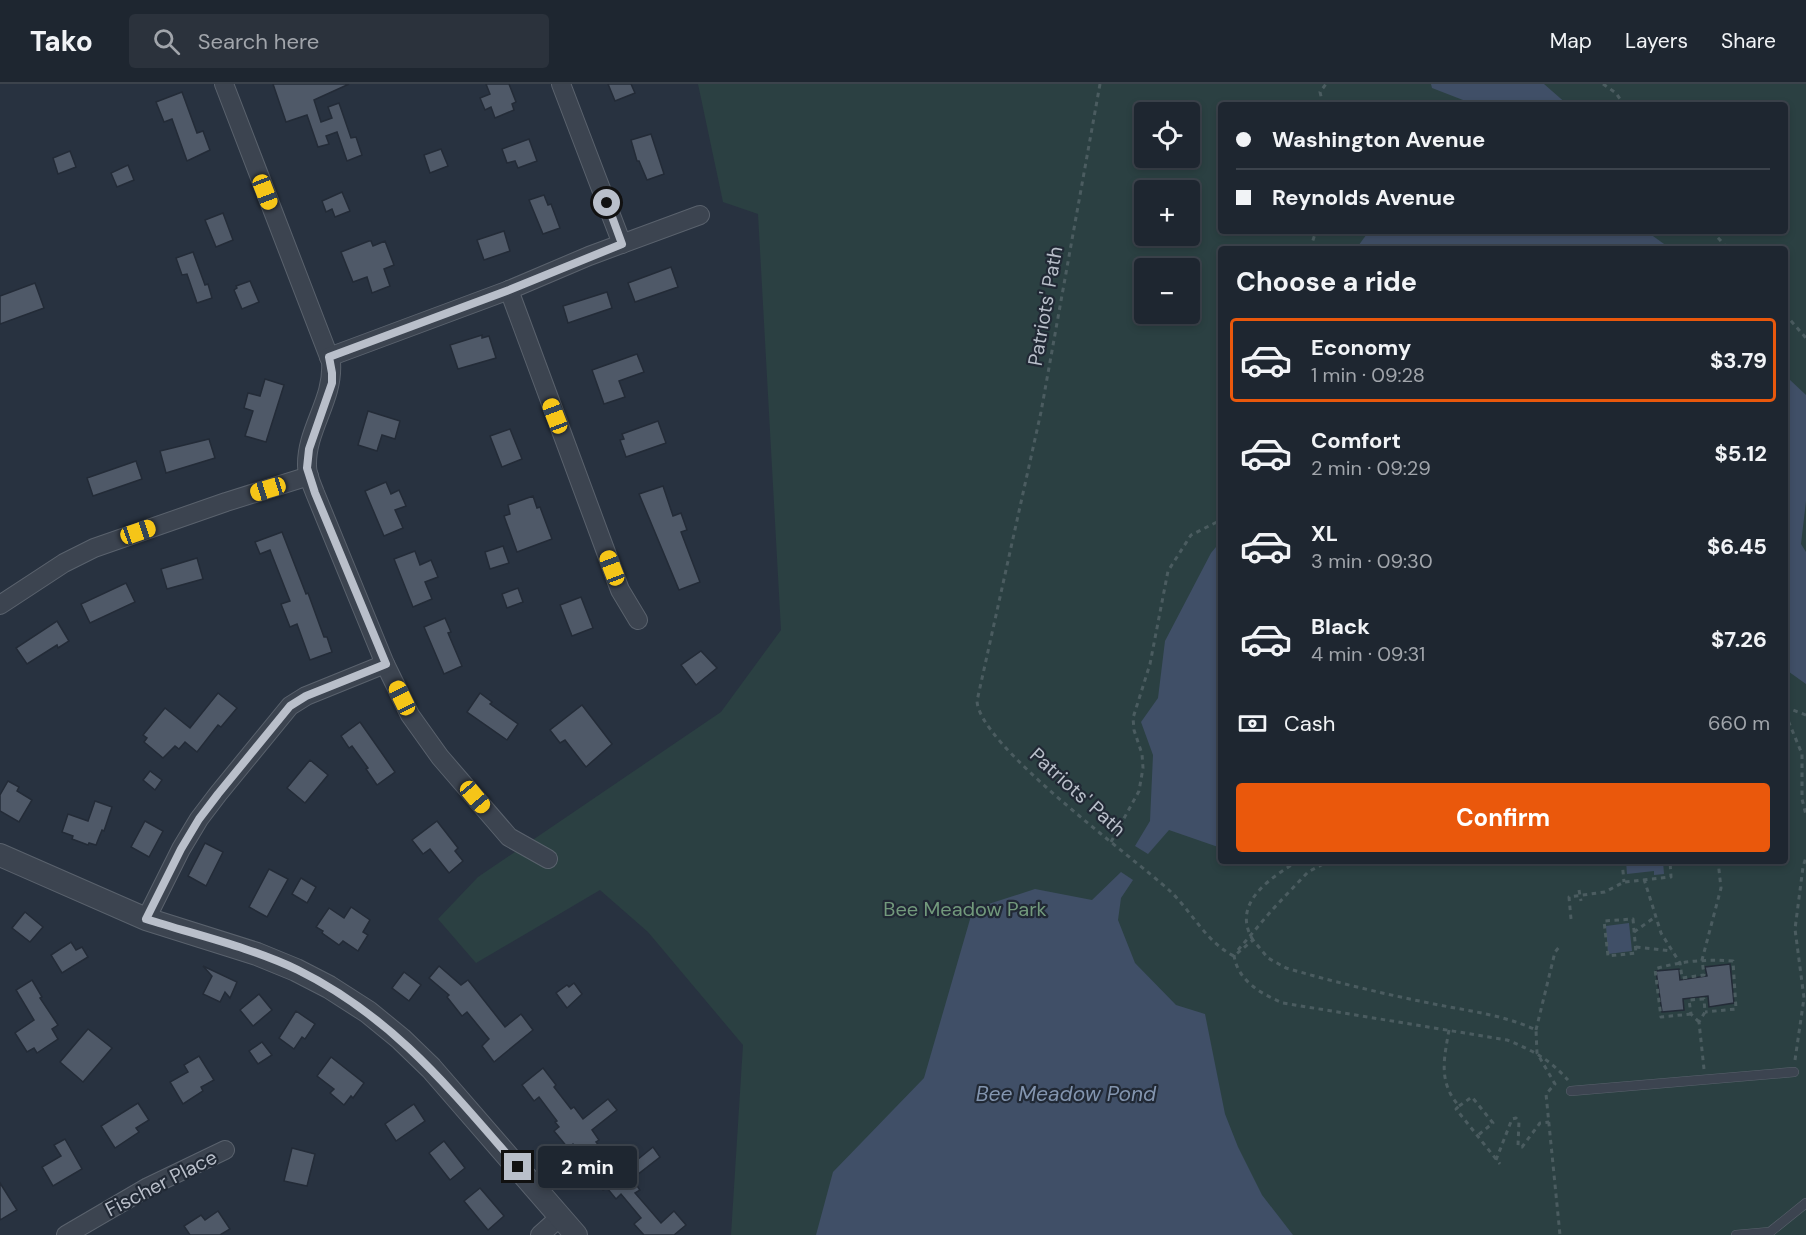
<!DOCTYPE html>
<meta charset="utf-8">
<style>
body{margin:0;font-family:"DM Sans",sans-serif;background:#2b323c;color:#f1f3f6;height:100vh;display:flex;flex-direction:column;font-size:22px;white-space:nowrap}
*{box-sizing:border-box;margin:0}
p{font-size:20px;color:#a1a5ab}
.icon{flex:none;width:33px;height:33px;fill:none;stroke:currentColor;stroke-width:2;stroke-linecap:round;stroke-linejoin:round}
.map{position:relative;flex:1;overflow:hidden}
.panel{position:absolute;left:1218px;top:162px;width:570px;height:618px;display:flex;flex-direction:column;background:#1e2630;border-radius:6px;box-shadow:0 3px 9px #0003,0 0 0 2px #3c434c}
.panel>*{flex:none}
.top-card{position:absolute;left:1218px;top:18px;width:570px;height:132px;border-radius:6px;box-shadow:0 3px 9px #0003,0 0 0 2px #3c434c;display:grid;align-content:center;height:132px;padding:0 18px;background:#1e2630}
.buttons{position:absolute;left:1134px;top:18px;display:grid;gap:12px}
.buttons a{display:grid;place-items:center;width:66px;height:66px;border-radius:6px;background:#1e2630;box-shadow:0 3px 9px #0003,0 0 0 2px #3c434c;font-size:30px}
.end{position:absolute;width:27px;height:27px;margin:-14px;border:8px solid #b9bfca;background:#111;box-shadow:0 0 0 3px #111}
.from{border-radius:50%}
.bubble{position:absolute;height:42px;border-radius:6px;background:#1e2630;box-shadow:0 3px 9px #0003,0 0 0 2px #3c434c;font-size:20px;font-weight:700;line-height:42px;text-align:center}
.car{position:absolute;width:18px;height:36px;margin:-18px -9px;border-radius:8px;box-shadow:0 0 4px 2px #0007;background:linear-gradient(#f5c518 24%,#345 0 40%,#f5c518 0 76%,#345 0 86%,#f5c518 0)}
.top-card b{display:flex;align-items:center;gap:21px;height:57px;font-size:22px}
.top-card b+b{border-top:2px solid #3c434c}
.top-card i{width:15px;height:15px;background:#f1f3f6}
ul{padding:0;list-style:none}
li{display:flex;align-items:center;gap:18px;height:84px;margin:0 12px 9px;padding:0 6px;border:3px solid transparent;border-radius:6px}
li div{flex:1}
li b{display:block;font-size:22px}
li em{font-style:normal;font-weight:700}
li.current{border-color:#ea580c}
li>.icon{width:54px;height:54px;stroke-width:1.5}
h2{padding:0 18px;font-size:27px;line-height:72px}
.pay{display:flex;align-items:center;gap:15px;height:66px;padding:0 18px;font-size:22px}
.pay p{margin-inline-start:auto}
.action{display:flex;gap:12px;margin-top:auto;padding:12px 18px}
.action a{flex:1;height:69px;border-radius:6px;background:#ea580c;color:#fff;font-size:24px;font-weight:700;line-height:69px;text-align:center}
header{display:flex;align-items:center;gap:36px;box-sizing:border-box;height:84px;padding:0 30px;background:#1e2630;border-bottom:2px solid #3c434c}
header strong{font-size:28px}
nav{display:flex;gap:33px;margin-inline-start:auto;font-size:21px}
.search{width:420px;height:54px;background:#2b323c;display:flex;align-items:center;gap:15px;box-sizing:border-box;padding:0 21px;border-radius:6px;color:#a1a5ab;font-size:22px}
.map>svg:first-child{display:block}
.green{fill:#2b4042;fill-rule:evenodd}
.water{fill:#404f67}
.building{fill:#4f5968;stroke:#232b37;stroke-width:1.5}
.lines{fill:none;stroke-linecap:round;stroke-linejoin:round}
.service-casing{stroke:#5a626d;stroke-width:10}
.minor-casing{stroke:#5a626d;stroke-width:20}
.tertiary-casing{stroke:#5a626d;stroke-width:24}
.path{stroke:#4b5c60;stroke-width:3;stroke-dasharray:4.5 4.5;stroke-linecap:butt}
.service{stroke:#3c4450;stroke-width:9}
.minor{stroke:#3c4450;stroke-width:18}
.tertiary{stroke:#3c4450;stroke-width:22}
.route{stroke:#b9bfca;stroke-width:8}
.labels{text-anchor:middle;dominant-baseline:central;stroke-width:4.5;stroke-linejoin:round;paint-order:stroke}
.street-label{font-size:20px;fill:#b9bfca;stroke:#212935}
.park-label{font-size:20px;fill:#72997c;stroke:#212935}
.water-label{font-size:21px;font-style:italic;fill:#8395af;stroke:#212935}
</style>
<header>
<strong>Tako</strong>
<div class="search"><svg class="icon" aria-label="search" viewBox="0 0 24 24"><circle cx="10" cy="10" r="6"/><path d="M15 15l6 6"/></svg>Search here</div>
<nav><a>Map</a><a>Layers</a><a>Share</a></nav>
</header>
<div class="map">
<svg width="1806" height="1151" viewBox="0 0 1806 1151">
<rect width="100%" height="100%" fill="#283240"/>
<path class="green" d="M698,0H1806V1151H731L743,961L648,848L600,806L476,879L438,835L478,793L721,628L781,546L758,130L723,118ZM1221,21H1785V147H1221ZM1144,28H1190V74H1144ZM1144,106H1190V152H1144ZM1221,165H1785V777H1221ZM1144,184H1190V230H1144Z"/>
<g class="water">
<polygon points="1431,0 1544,0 1568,21 1460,21 1463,16 1432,4"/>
<polygon points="1369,147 1646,147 1671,165 1356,165"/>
<polygon points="1789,295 1806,311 1806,417 1801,460 1806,468 1806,600 1785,585 1785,301"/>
<polygon points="1221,457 1221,764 1169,746 1148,770 1135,762 1150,737 1153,671 1141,638 1158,614 1165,557 1211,469"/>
<polygon points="1626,777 1663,777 1664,790 1654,791 1654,787 1627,790"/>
<polygon points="1121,788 1133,796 1121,814 1118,836 1135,879 1176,921 1205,930 1225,1030 1238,1063 1262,1111 1293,1151 816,1151 833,1088 924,994 973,825 1035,805 1092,816"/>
<polygon points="1629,839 1632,867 1608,870 1606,842"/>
</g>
<g class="building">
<polygon points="273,0 349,0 314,16 321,38 332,34 328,23 339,19 351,54 356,53 362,71 347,77 337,48 326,52 329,60 318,63 307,31 286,38"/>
<polygon points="486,0 509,0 516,18 512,20 514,26 495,34 491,23 485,26 480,14 490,10"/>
<polygon points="608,0 631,0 635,9 615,17"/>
<polygon points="182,8 197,49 203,47 210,66 187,77 172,35 164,38 156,18"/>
<polygon points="651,50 664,90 647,96 639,77 637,77 631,56"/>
<polygon points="529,55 537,77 518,84 515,77 507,79 502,65"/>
<polygon points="441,65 448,82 430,89 424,71"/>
<polygon points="70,67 76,83 58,90 53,74"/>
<polygon points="128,81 134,96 117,103 111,89"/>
<polygon points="342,108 350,127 335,133 332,125 326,128 322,117"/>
<polygon points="544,111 548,121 551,120 560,144 543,150 529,116"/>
<polygon points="223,129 233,156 216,163 205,136"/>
<polygon points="504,147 510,167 484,176 477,156"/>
<polygon points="369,157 371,157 373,162 385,157 394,181 384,185 390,202 372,209 367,193 353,198 341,168"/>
<polygon points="193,168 205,201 208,200 212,214 197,219 187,190 182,191 176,174"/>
<polygon points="671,183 678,203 635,218 628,199"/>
<polygon points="250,197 259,218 242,225 234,206 237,204 236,202"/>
<polygon points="35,199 44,224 0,240 0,212"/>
<polygon points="607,208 612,224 568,239 563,222"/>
<polygon points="482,251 482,254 489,252 496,274 458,285 450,261"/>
<polygon points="637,270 644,288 619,297 625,313 604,320 592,286"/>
<polygon points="265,295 284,301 266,358 245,352 253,327 244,324 248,309 260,312"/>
<polygon points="368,327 400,337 395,355 382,351 377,367 358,361"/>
<polygon points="658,337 666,359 626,373 620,356 624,355 622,350"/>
<polygon points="510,345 522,375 502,383 490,352"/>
<polygon points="209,355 215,374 166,389 160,367"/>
<polygon points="136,377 142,395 93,412 87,394"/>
<polygon points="386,398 391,410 399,406 406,422 395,426 403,444 384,452 365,407"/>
<polygon points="663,402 673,432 681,429 687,446 681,448 700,498 679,506 639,410"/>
<polygon points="533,412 537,424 540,423 552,455 517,468 504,432 510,430 508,421"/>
<polygon points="282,448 306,510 308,509 324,553 327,553 332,568 310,576 297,540 290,543 281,520 290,517 270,466 260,470 255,458"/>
<polygon points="503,462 509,479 490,485 485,468"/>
<polygon points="415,467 420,481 431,476 438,493 425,498 432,515 413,523 394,475"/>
<polygon points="197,474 203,495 167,505 161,485"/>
<polygon points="126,499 135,518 90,539 81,520"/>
<polygon points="518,504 523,518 507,524 502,510"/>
<polygon points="581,513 593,544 572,552 560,521"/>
<polygon points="445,534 451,548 448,549 462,582 444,590 424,543"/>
<polygon points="57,537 69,557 58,564 57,561 27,580 16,564"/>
<polygon points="701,567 717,584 696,601 681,581"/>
<polygon points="218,609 237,624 221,643 218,641 197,668 185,658 179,665 175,662 163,674 144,658 147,654 143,651 165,624 190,644"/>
<polygon points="480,609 492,618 490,620 518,640 507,656 467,628"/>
<polygon points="582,621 612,660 586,683 565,656 560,659 550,646"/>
<polygon points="360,638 395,688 377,701 366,685 368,684 352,662 349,664 341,652"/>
<polygon points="310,676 328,691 305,719 287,704"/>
<polygon points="150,687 162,696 155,706 143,696"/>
<polygon points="8,697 19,703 17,707 32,716 19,738 0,727 0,711"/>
<polygon points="95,717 112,723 104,747 102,746 96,761 89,759 88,761 72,755 73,752 62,748 68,730 88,737"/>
<polygon points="145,737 163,747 149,773 131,763"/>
<polygon points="437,737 458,764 455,767 463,777 449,789 430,765 423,770 412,756"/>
<polygon points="205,759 223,768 206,802 188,792"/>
<polygon points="269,785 288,795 267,833 249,823"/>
<polygon points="301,794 316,803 307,819 292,810"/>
<polygon points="351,823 370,836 363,848 368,851 358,867 343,857 339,861 322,849 323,847 316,843 329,824 344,834"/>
<polygon points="25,828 43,843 30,858 12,844"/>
<polygon points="71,858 76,866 82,863 88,873 62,889 51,871"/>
<polygon points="1730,880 1734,919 1709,923 1708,912 1683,915 1684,926 1662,928 1656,887 1679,885 1680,896 1707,892 1705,883"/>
<polygon points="203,882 237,898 230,914 225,908 220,918 203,910 212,892"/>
<polygon points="439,882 461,901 468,896 505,943 521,930 533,946 494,978 482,962 489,955 467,928 462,932 447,913 449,911 429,894"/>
<polygon points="404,888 421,901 409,917 392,904"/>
<polygon points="32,896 42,913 40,914 58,941 52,945 58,955 37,969 34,964 27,968 15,949 34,936 16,906"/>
<polygon points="574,899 582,910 567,924 556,909 567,901 569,903"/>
<polygon points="259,910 272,926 253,942 240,926"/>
<polygon points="296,927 315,940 305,955 302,953 294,965 279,954"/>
<polygon points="88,945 112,964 83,998 60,978"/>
<polygon points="262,958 272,971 258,980 249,967"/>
<polygon points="199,972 214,996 201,1003 203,1007 183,1020 170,998 188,988 184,981"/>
<polygon points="331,973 364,999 353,1014 351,1012 344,1021 330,1009 334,1005 317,992"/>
<polygon points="543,984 556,1001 554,1003 571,1025 574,1023 583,1035 608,1015 617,1026 592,1046 599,1056 596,1058 621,1089 653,1063 660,1073 632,1095 640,1106 635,1109 661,1139 674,1127 686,1141 674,1151 644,1151 634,1140 641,1134 621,1110 616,1115 607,1104 603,1106 589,1089 593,1086 573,1060 568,1064 554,1047 559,1043 555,1038 557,1037 539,1013 534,1017 522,1001"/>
<polygon points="138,1019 149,1036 136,1044 139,1048 115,1064 101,1042"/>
<polygon points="414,1020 425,1037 396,1057 385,1040"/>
<polygon points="65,1055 82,1085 53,1102 42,1083 61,1072 54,1061"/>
<polygon points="444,1057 465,1084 450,1096 429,1069"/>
<polygon points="292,1064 315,1070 307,1102 284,1097"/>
<polygon points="0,1099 17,1126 0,1136"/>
<polygon points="480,1104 504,1132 488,1146 464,1117"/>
<polygon points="218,1127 230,1145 220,1151 190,1151 184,1142 201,1131 205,1136"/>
</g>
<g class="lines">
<g class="service-casing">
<g id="service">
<polyline points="1571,1007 1794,988"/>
<polyline points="1736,1151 1770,1148 1806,1119"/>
</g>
</g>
<g class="minor-casing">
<g id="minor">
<path d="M224,0L331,278C334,316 306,345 307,382C307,391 312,401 315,409L385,580L410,631L440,673L509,753L548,775"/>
<polyline points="561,0 622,160"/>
<polyline points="509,206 620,506 638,536"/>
<polyline points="329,273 509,206 589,172 700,131"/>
<polyline points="0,521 64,479 94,464 226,418 309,392"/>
<polyline points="146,835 181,765 199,735 218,710 290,622 306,612 385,580"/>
<polyline points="66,1151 148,1103 225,1066"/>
<polyline points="540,1151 560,1133"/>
</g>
</g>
<g class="tertiary-casing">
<polyline id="tertiary" points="0,771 146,835 257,870 296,886 329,903 368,928 401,955 431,984 576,1151"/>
</g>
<g class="path">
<path d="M1100,0L1041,328L977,617C979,661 1133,773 1170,807C1192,828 1207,859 1234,872L1253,856L1268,874L1286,884C1334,898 1384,910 1434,920C1469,927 1504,931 1536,946L1537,969L1555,1000L1546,1010L1560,1151"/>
<polyline points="1603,0 1616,9 1624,21"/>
<polyline points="1323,21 1320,8 1326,0"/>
<polyline points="1712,147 1728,165"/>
<polyline points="1310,165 1316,147"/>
<polyline points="1785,230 1806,254"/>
<polyline points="1785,623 1806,631"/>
<polyline points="1785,629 1802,670 1802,715 1806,731"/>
<polyline points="1111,758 1139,707 1143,684 1142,670 1134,646 1133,634 1150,580 1168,487 1191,451 1221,436"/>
<polyline points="1622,777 1624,798"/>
<polyline points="1644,795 1661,849 1680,879 1682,894 1704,891 1702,876 1721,804 1718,777"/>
<polyline points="1579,806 1581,817"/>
<polyline points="1571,835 1569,813 1605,808 1624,798 1671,793 1670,777"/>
<polygon points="1633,835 1636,869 1608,872 1604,837"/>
<polyline points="1634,848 1655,833"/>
<path d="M1253,856C1230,819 1272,793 1298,777"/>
<polyline points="1636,863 1672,867"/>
<polyline points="1238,866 1272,826 1308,788 1329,777"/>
<path d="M1234,871C1237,896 1261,910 1283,919L1507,956C1534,967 1549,975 1568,996"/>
<path d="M1691,930L1661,933L1655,885C1681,877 1706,875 1733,877L1736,925L1705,928"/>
<polyline points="1699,938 1691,930 1689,916 1704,915 1705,928 1699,938 1704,985"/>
<path d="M1449,946C1444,975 1438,998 1459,1022L1456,1025L1500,1080"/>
<polyline points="1536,946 1555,868 1560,862"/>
<polyline points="1795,976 1804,914 1795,845 1803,783 1806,773"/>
<polyline points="1459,1022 1472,1013 1493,1039 1477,1052"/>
<polyline points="1496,1076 1512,1035 1516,1034 1519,1037 1518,1062 1522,1063 1540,1039 1549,1038"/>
</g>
<use href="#service" class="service"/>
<use href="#minor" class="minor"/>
<use href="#tertiary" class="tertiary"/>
</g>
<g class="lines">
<path class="route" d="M518,1083C450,1005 393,933 298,886C250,863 196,851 146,835L181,765L199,735L218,710L290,622L306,612L386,580L315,409L307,384L309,365L332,299V289L329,273L509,206L622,160L607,119"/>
</g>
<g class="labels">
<g class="street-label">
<text transform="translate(1045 222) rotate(-80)">Patriots' Path</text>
<text transform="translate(1078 708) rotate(42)">Patriots' Path</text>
<text transform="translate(161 1099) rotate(-27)">Fischer Place</text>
</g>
<g class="park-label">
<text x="965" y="825">Bee Meadow Park</text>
</g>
<g class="water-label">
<text x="1066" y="1010">Bee Meadow Pond</text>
</g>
</g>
</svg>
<div class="buttons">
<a><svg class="icon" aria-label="locate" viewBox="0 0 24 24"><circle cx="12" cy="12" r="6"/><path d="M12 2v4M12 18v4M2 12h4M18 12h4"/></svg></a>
<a>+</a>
<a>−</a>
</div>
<i class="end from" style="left:607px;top:119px"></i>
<i class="end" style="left:518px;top:1083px"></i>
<div class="bubble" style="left:538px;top:1062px;width:99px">2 min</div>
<i class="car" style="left:265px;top:108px;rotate:159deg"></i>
<i class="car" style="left:555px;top:332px;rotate:339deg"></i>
<i class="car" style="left:268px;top:405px;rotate:253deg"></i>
<i class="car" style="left:138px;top:448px;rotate:71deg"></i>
<i class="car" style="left:612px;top:484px;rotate:339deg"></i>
<i class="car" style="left:402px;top:614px;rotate:334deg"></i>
<i class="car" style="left:475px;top:713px;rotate:140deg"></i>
<div class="top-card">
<b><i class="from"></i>Washington Avenue</b>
<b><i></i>Reynolds Avenue</b>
</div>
<section class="panel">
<h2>Choose a ride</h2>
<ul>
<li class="current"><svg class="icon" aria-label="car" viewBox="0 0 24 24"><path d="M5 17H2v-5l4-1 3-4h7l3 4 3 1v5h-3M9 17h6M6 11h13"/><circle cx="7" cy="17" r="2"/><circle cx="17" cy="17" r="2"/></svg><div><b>Economy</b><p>1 min · 09:28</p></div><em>$3.79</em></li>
<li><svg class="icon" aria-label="car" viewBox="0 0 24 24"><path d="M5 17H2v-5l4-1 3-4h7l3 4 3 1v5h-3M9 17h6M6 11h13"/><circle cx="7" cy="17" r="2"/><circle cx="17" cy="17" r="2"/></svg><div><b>Comfort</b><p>2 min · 09:29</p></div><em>$5.12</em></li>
<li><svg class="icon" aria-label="car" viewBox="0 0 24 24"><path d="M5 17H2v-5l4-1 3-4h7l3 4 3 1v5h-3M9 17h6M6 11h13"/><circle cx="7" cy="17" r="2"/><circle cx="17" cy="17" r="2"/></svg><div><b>XL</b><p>3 min · 09:30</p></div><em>$6.45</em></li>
<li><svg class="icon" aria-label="car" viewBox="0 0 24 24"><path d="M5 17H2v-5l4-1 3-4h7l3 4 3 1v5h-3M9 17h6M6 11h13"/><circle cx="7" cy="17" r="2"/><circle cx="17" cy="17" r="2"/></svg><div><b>Black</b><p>4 min · 09:31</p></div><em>$7.26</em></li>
</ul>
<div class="pay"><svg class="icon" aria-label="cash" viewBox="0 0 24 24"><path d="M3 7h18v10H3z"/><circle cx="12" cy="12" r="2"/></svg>Cash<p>660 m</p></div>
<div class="action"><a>Confirm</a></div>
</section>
</div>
